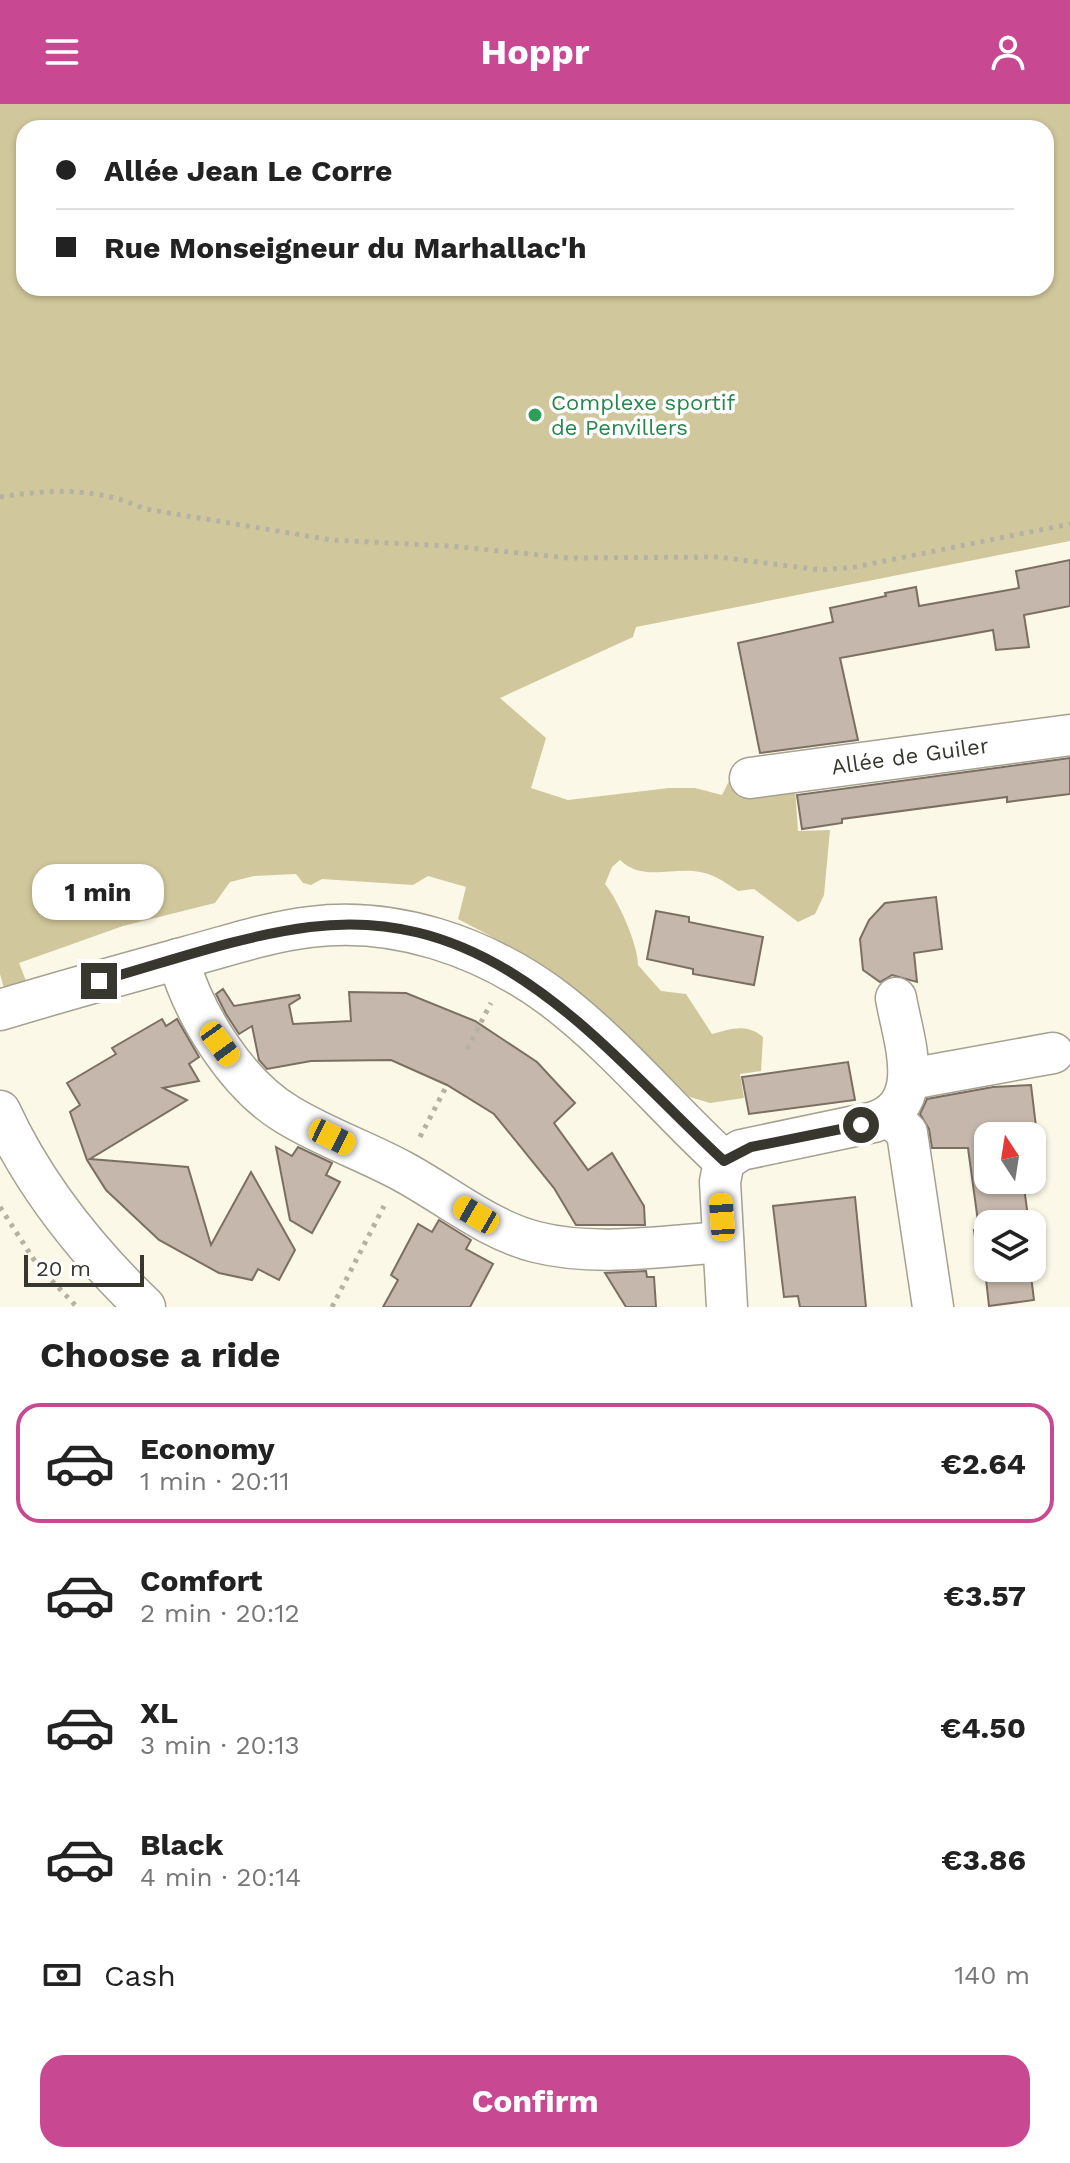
<!DOCTYPE html>
<meta charset="utf-8">
<style>
body{margin:0;font-family:"Work Sans",sans-serif;background:#f2f2f2;color:#222;height:100vh;display:flex;flex-direction:column;font-size:30px;white-space:nowrap}
*{box-sizing:border-box;margin:0}
p{font-size:26px;color:#767676}
.icon{flex:none;width:44px;height:44px;fill:none;stroke:currentColor;stroke-width:2;stroke-linecap:round;stroke-linejoin:round}
.map{position:relative;height:1203px;overflow:hidden}
.drawer{display:flex;flex-direction:column;background:#fff;flex:1}
.drawer>*{flex:none}
.banner{position:absolute;left:16px;top:16px;width:1038px;height:176px;border-radius:24px;box-shadow:0 2px 6px #0004;display:grid;align-content:center;height:176px;padding:0 40px;background:#fff}
.needle{width:52px;rotate:348deg}
.buttons{position:absolute;left:974px;top:1018px;display:grid;gap:16px}
.buttons a{display:grid;place-items:center;width:72px;height:72px;border-radius:16px;background:#fff;box-shadow:0 2px 6px #0004;font-size:40px}
.scale{position:absolute;left:24px;bottom:20px;width:120px;box-sizing:border-box;padding-left:8px;border:4px solid #37362f;border-top:0;font-size:22px;line-height:28px;white-space:nowrap;color:#37362f;-webkit-text-stroke:6px #fff;paint-order:stroke}
.end{position:absolute;width:36px;height:36px;margin:-18px;border:10px solid #37362f;background:#fff;box-shadow:0 0 0 4px #fff}
.from{border-radius:50%}
.bubble{position:absolute;height:56px;border-radius:24px;background:#fff;box-shadow:0 2px 6px #0004;font-size:26px;font-weight:700;line-height:56px;text-align:center}
.car{position:absolute;width:24px;height:48px;margin:-24px -12px;border-radius:10px;box-shadow:0 0 6px 2px #0007;background:linear-gradient(#f5c518 24%,#345 0 40%,#f5c518 0 76%,#345 0 86%,#f5c518 0)}
.banner b{display:flex;align-items:center;gap:28px;height:76px;font-size:30px}
.banner b+b{border-top:2px solid #e0e0e0}
.banner i{width:20px;height:20px;background:#222}
ul{padding:0;list-style:none}
li{display:flex;align-items:center;gap:24px;height:120px;margin:0 16px 12px;padding:0 24px;border:4px solid transparent;border-radius:24px}
li div{flex:1}
li b{display:block;font-size:30px}
li em{font-style:normal;font-weight:700}
li.active{border-color:#c94892}
li>.icon{width:72px;height:72px;stroke-width:1.5}
h2{padding:0 40px;font-size:36px;line-height:96px}
.pay{display:flex;align-items:center;gap:20px;height:88px;padding:0 40px;font-size:30px}
.pay p{margin-inline-start:auto}
.primary-button{display:flex;gap:16px;margin-top:auto;padding:16px 40px}
.primary-button a{flex:1;height:92px;border-radius:24px;background:#c94892;color:#fff;font-size:32px;font-weight:700;line-height:92px;text-align:center}
header{display:flex;justify-content:space-between;align-items:center;height:104px;padding:0 40px;background:#c94892;color:#fff;font-size:36px;font-weight:700}
.map>svg:first-child{display:block}
.green{fill:#d1c79c;fill-rule:evenodd}
.building{fill:#c5b7ab;stroke:#7b6e63;stroke-width:2}
.lines{fill:none;stroke-linecap:round;stroke-linejoin:round}
.street-casing{stroke:#a5a191;stroke-width:43}
.path{stroke:#b5b2a4;stroke-width:5;stroke-dasharray:4 6;stroke-linecap:butt}
.street{stroke:#fff;stroke-width:40}
.route{stroke:#37362f;stroke-width:10}
.leisure-dot{fill:#2e9e5b;stroke:#fff;stroke-width:3}
.labels{text-anchor:middle;dominant-baseline:central;stroke-width:7;stroke-linejoin:round;paint-order:stroke}
.leisure-label{font-size:22px;fill:#27864d;stroke:#fff;text-anchor:start}
.street-label{font-size:22px;fill:#37362f;stroke:#fff}
</style>
<header><svg class="icon" aria-label="menu" viewBox="0 0 24 24"><path d="M4 6h16M4 12h16M4 18h16"/></svg>Hoppr<svg class="icon" aria-label="person" viewBox="0 0 24 24"><circle cx="12" cy="8" r="4"/><path d="M4 21q1-7 8-7t8 7"/></svg></header>
<div class="map">
<svg width="1070" height="1203" viewBox="0 0 1070 1203">
<rect width="100%" height="100%" fill="#fcf8e7"/>
<path class="green" d="M0,0H1070V437L636,523L633,533L500,594L546,634L531,684L568,696L669,684H695L722,691L729,677L746,681L795,683L798,727L830,726L824,791L815,810L798,818L754,785L738,787C723,777 713,769 693,767C666,765 641,776 620,756L612,763L605,780C618,796 638,840 638,861L661,887L686,890L712,930C731,925 746,919 763,933L761,967L740,970L744,994L710,999L690,993L541,872L521,848L458,815L466,783L428,772L413,781L322,775L311,781L303,779L296,770L254,772L230,778L215,799L123,822L19,859L28,882L5,888L0,870ZM24,24H1046V184H24Z"/>
<g class="building">
<polygon points="1070,456 1070,502 1024,511 1029,543 996,546 993,526 840,554 858,636 760,649 738,539 833,518 830,504 886,492 885,489 916,483 919,502 1019,484 1016,467"/>
<polygon points="1070,654 1070,690 1007,698 1007,693 842,715 842,719 802,725 797,691"/>
<polygon points="936,793 942,845 914,849 917,878 892,871 880,878 863,866 860,835 869,816 885,799"/>
<polygon points="656,807 689,813 689,818 763,833 754,881 693,870 693,865 647,855"/>
<polygon points="223,885 234,902 299,891 300,894 289,901 293,920 351,917 349,888 406,889 475,917 537,958 575,999 554,1019 588,1066 612,1049 644,1102 645,1121 576,1121 554,1084 494,1010 447,981 391,956 311,957 267,965 259,956 252,922 239,930 226,910 216,890"/>
<polygon points="162,915 166,922 177,915 199,953 189,960 199,977 163,984 187,996 90,1055 188,1063 211,1141 251,1068 295,1146 279,1176 258,1165 252,1176 219,1169 159,1136 106,1086 87,1056 70,1008 80,1001 67,979 116,950 112,944"/>
<polygon points="848,958 855,996 749,1010 742,973"/>
<polygon points="1031,981 1037,1031 988,1032 988,1076 1023,1076 1029,1120 988,1120 988,1164 1030,1164 1034,1196 989,1202 985,1166 980,1167 974,1126 979,1125 968,1044 932,1044 929,1025 920,1010 927,995 993,983"/>
<polygon points="276,1043 292,1052 298,1043 332,1059 326,1071 340,1078 312,1129 290,1116"/>
<polygon points="855,1093 866,1203 800,1203 798,1192 784,1193 773,1102"/>
<polygon points="439,1116 471,1136 466,1145 493,1160 470,1203 383,1203 398,1176 391,1171 418,1120 432,1128"/>
<polygon points="646,1167 647,1173 654,1173 656,1203 626,1203 605,1169"/>
</g>
<g class="lines">
<g class="street-casing">
<g id="street">
<polyline points="750,674 1070,631"/>
<path d="M178,855C194,911 237,981 288,1011C324,1033 365,1047 402,1067C445,1090 488,1126 536,1138C595,1153 663,1142 723,1138"/>
<path d="M0,906C62,887 124,870 186,853C227,842 268,828 310,823C394,812 481,842 549,891C614,939 665,1003 724,1057L720,1078L727,1203"/>
<polyline points="910,975 1053,949"/>
<path d="M0,1007C34,1081 87,1147 145,1203"/>
<polyline points="886,1014 897,1019 907,1029 933,1203"/>
<path d="M724,1057L741,1046L874,1018C929,1000 903,936 896,894"/>
</g>
</g>
<g class="path">
<path d="M0,393C51,385 97,383 145,405L332,436L450,442L569,454L719,453L821,466L855,463L1070,420"/>
<polyline points="467,945 491,899"/>
<polyline points="420,1033 447,981"/>
<polyline points="0,1103 38,1162 77,1203"/>
<polyline points="332,1203 384,1102"/>
</g>
<use href="#street" class="street"/>
</g>
<g class="lines">
<path class="route" d="M99,877C168,858 239,832 310,823C497,799 604,946 724,1057L751,1043L861,1021"/>
</g>
<circle class="leisure-dot" cx="535" cy="311" r="8"/>
<g class="labels">
<g class="leisure-label">
<text x="551" y="298">Complexe sportif<tspan x="551" dy="25">de Penvillers</tspan></text>
</g>
<g class="street-label">
<text transform="translate(910 652) rotate(-8)">Allée de Guiler</text>
</g>
</g>
</svg>
<div class="buttons">
<a><svg class="needle" viewBox="-14 -14 28 28"><path d="M0-13l5 13h-10z" fill="#e53935"/><path d="M0 13l5-13h-10z" fill="#767676"/></svg></a>
<a><svg class="icon" aria-label="layers" viewBox="0 0 24 24"><path d="M12 4l9 5-9 5-9-5zM3 14l9 5 9-5"/></svg></a>
</div>
<div class="scale">20 m</div>
<i class="end from" style="left:861px;top:1021px"></i>
<i class="end" style="left:99px;top:877px"></i>
<div class="bubble" style="left:32px;top:760px;width:132px">1 min</div>
<i class="car" style="left:220px;top:940px;rotate:144deg"></i>
<i class="car" style="left:332px;top:1033px;rotate:116deg"></i>
<i class="car" style="left:476px;top:1111px;rotate:300deg"></i>
<i class="car" style="left:722px;top:1113px;rotate:356deg"></i>
<div class="banner">
<b><i class="from"></i>Allée Jean Le Corre</b>
<b><i></i>Rue Monseigneur du Marhallac'h</b>
</div>
</div>
<section class="drawer">
<h2>Choose a ride</h2>
<ul>
<li class="active"><svg class="icon" aria-label="car" viewBox="0 0 24 24"><path d="M5 17H2v-5l4-1 3-4h7l3 4 3 1v5h-3M9 17h6M6 11h13"/><circle cx="7" cy="17" r="2"/><circle cx="17" cy="17" r="2"/></svg><div><b>Economy</b><p>1 min · 20:11</p></div><em>€2.64</em></li>
<li><svg class="icon" aria-label="car" viewBox="0 0 24 24"><path d="M5 17H2v-5l4-1 3-4h7l3 4 3 1v5h-3M9 17h6M6 11h13"/><circle cx="7" cy="17" r="2"/><circle cx="17" cy="17" r="2"/></svg><div><b>Comfort</b><p>2 min · 20:12</p></div><em>€3.57</em></li>
<li><svg class="icon" aria-label="car" viewBox="0 0 24 24"><path d="M5 17H2v-5l4-1 3-4h7l3 4 3 1v5h-3M9 17h6M6 11h13"/><circle cx="7" cy="17" r="2"/><circle cx="17" cy="17" r="2"/></svg><div><b>XL</b><p>3 min · 20:13</p></div><em>€4.50</em></li>
<li><svg class="icon" aria-label="car" viewBox="0 0 24 24"><path d="M5 17H2v-5l4-1 3-4h7l3 4 3 1v5h-3M9 17h6M6 11h13"/><circle cx="7" cy="17" r="2"/><circle cx="17" cy="17" r="2"/></svg><div><b>Black</b><p>4 min · 20:14</p></div><em>€3.86</em></li>
</ul>
<div class="pay"><svg class="icon" aria-label="cash" viewBox="0 0 24 24"><path d="M3 7h18v10H3z"/><circle cx="12" cy="12" r="2"/></svg>Cash<p>140 m</p></div>
<div class="primary-button"><a>Confirm</a></div>
</section>
